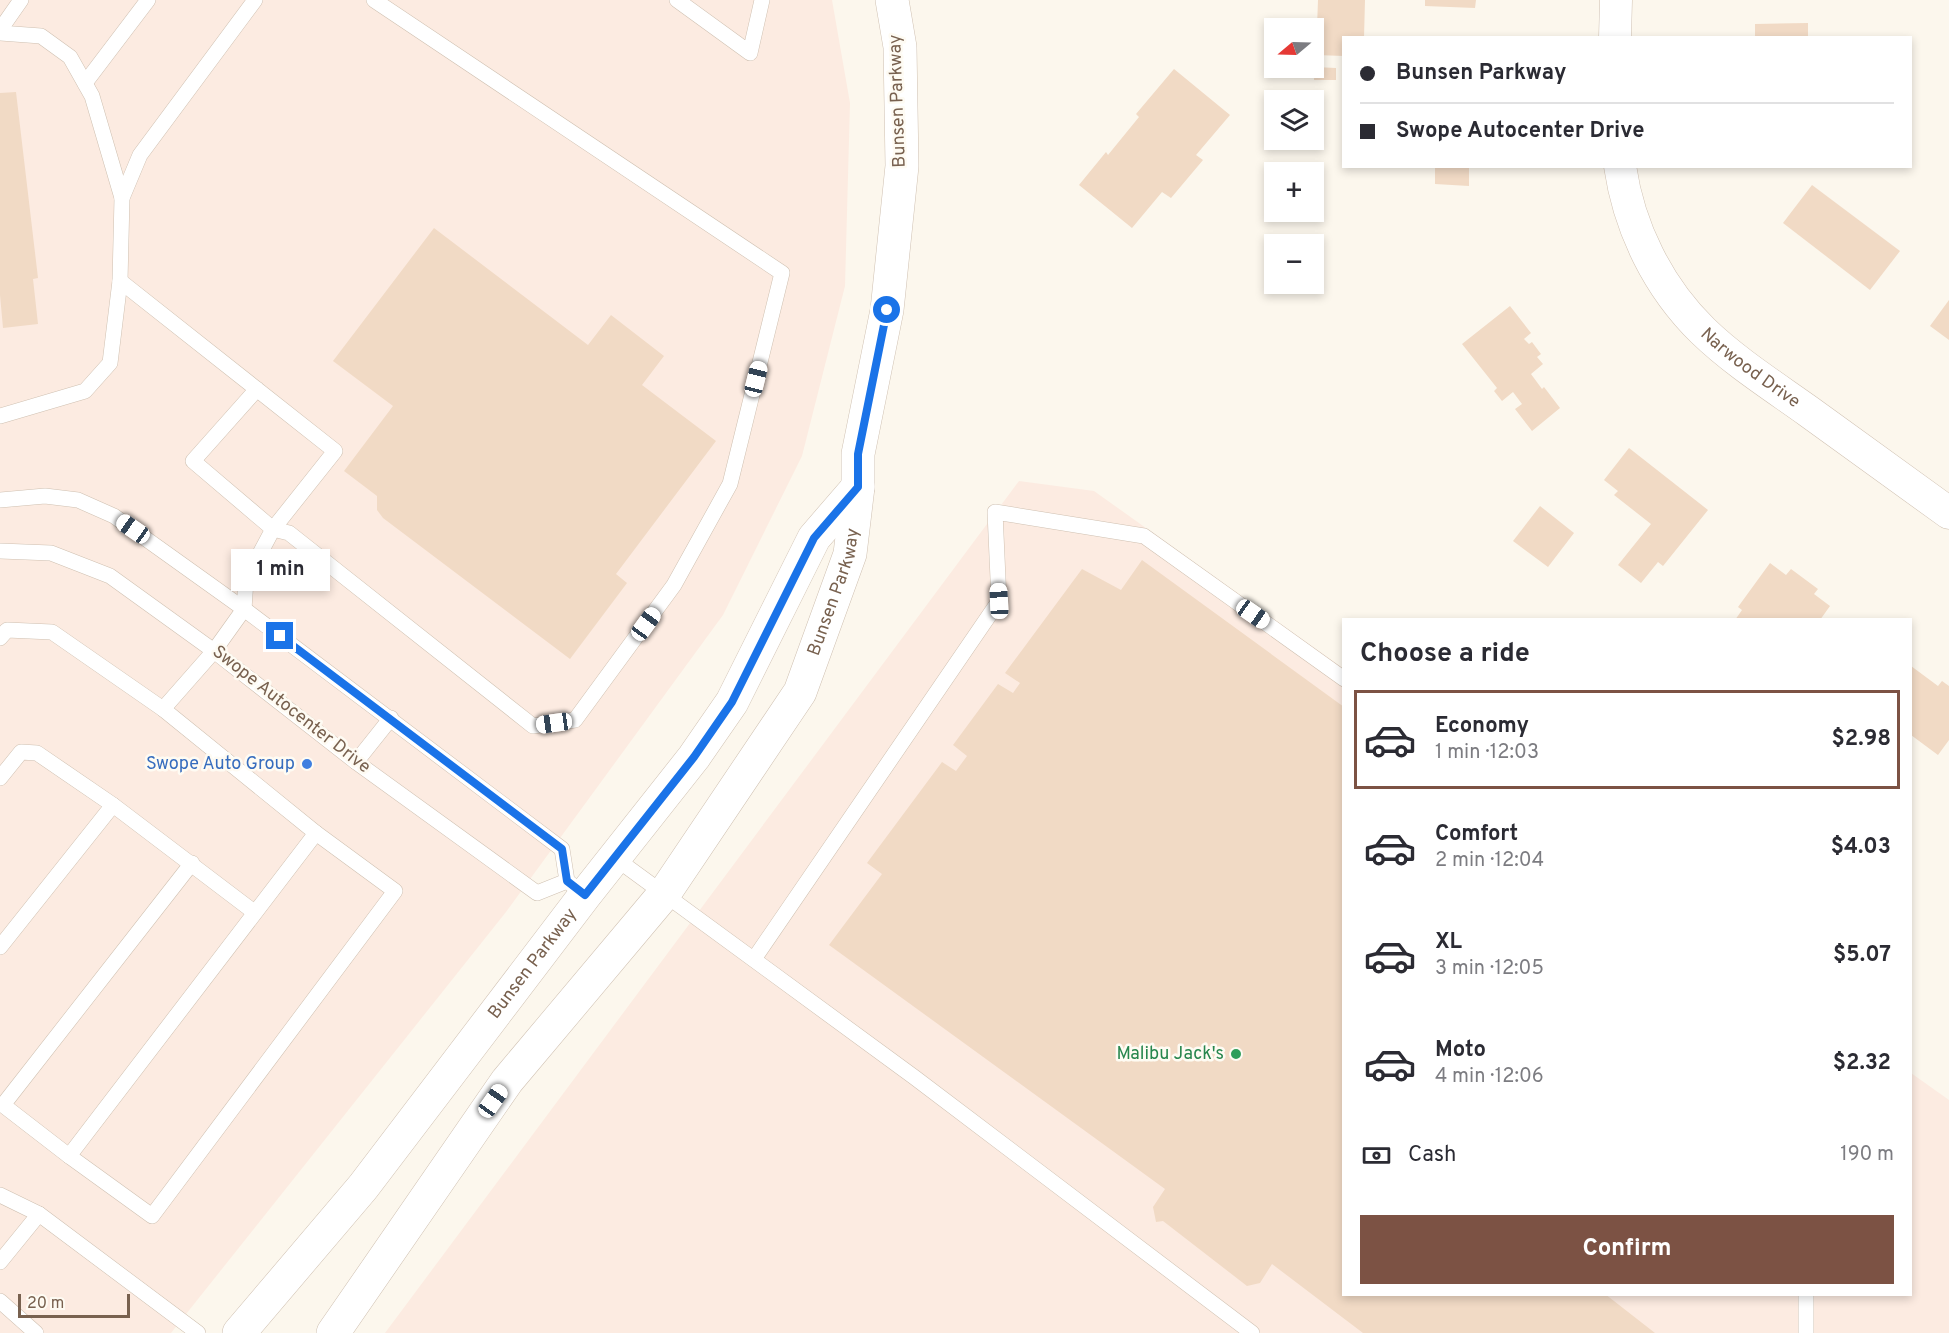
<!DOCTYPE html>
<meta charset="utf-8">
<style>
body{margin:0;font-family:Overpass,sans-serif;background:#f7f7f7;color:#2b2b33;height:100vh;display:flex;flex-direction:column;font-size:22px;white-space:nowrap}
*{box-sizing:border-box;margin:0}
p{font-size:20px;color:#7c7c81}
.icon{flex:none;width:33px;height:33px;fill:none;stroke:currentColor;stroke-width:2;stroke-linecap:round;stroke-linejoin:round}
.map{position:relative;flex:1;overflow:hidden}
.panel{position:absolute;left:1342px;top:618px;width:570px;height:678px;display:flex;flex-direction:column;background:#fff;border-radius:0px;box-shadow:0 3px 9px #0003}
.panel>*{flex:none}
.hud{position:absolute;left:1342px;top:36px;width:570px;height:132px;border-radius:0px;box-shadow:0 3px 9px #0003;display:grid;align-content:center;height:132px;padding:0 18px;background:#fff}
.needle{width:39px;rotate:251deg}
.controls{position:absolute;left:1264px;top:18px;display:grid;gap:12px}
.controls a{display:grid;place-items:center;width:60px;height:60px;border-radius:0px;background:#fff;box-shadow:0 3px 9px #0003;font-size:30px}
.scale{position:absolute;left:18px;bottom:15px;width:112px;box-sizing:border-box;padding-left:6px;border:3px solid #78614f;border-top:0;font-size:16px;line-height:21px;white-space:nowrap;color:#78614f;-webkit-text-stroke:4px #fefbf3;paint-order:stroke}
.end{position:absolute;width:27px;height:27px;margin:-14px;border:8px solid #1a73e8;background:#fff;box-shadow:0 0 0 3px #fff}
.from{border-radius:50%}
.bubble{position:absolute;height:42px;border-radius:0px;background:#fff;box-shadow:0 3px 9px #0003;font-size:20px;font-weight:700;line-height:42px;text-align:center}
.car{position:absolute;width:18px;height:36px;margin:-18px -9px;border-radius:8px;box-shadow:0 0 4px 2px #0007;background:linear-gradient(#fff 24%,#345 0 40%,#fff 0 76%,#345 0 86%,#fff 0)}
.hud b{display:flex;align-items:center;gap:21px;height:57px;font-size:22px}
.hud b+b{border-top:2px solid #e1e1e2}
.hud i{width:15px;height:15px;background:#2b2b33}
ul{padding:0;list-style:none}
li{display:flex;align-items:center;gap:18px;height:99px;margin:0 12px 9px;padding:0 6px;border:3px solid transparent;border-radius:0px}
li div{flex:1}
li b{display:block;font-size:22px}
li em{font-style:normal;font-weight:700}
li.active{border-color:#7c5244}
li>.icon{width:54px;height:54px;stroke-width:1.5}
h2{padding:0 18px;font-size:27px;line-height:72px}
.pay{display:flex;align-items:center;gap:15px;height:66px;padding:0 18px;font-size:22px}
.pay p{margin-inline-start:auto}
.button{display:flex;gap:12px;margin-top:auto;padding:12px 18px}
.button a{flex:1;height:69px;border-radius:0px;background:#7c5244;color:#fff;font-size:24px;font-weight:700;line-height:69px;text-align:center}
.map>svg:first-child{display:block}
.commercial{fill:#fcebe1}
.building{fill:#f1dac5}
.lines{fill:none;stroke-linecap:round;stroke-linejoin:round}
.service-casing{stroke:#cfc0b1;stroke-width:16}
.minor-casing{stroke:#cfc0b1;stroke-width:33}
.tertiary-casing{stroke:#cfc0b1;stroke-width:34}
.service{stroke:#fff;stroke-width:15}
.minor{stroke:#fff;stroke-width:32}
.tertiary{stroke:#fff;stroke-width:33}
.route{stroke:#1a73e8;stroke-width:8}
.shop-dot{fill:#3f7fe0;stroke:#fefbf3;stroke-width:2}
.leisure-dot{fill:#2e9e5b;stroke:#fefbf3;stroke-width:2}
.labels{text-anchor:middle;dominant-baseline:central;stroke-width:5;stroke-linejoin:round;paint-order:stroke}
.street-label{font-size:18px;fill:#78614f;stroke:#fefbf3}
.shop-label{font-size:18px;fill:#366cbe;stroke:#fefbf3;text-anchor:end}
.leisure-label{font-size:18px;fill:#27864d;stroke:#fefbf3;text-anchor:end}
</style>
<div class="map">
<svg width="1949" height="1333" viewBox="0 0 1949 1333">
<rect width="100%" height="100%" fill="#fcf7ed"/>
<g class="commercial">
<polygon points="0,0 832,0 850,103 845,286 802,456 723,615 506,912 171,1333 0,1333"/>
<polygon points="1019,481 1094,491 1344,669 1344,1294 1911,1294 1911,1073 1949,1100 1949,1333 385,1333"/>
</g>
<g class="building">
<polygon points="1318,0 1365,0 1364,38 1344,38 1344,56 1316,55"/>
<polygon points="1425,0 1476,0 1475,8 1425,6"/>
<polygon points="1808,23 1808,38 1755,38 1755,24"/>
<polygon points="1315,67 1336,68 1336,80 1314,80"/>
<polygon points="1174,69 1230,115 1196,155 1203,160 1171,198 1162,192 1132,228 1079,185 1106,152 1108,155 1139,117 1136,114"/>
<polygon points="16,92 38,278 33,279 38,324 3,328 0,295 0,93"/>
<polygon points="1435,166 1469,166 1469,186 1435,184"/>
<polygon points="1812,185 1900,251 1870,290 1783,223"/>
<polygon points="434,228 588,345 611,315 664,356 642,385 716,441 616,574 627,583 570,659 383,518 377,510 377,496 344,471 393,406 333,361"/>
<polygon points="1949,300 1949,340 1930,326"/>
<polygon points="1510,306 1531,333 1524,339 1529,344 1532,342 1541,354 1537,357 1543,364 1531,374 1542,389 1544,387 1560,408 1532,431 1515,409 1522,404 1513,392 1502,401 1494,391 1497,388 1462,344"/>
<polygon points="1629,448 1708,510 1663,566 1658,562 1641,583 1618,565 1651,524 1614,495 1618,491 1604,480"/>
<polygon points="1540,506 1574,533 1548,567 1513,541"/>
<polygon points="1142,560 1344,707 1344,1294 1605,1294 1655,1333 1363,1333 1272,1264 1260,1283 1247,1286 1163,1221 1156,1222 1153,1207 1165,1189 829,945 882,874 867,863 942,762 956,771 967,756 953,745 998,684 1013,693 1020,683 1005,673 1082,569 1121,590"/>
<polygon points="1770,563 1786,575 1791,569 1818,589 1814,594 1830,606 1820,620 1735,620 1742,610 1738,607"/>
<polygon points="1911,666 1938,686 1942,681 1949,686 1949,740 1938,755 1911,735"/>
</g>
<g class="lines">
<g class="service-casing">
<g id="service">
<polyline points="677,0 750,53 762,0"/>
<polyline points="0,30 21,0"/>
<polyline points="0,33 41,36 70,57 92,96 122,198"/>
<polyline points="85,83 148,0"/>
<polyline points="120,281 335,451 273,529 193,461 257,389"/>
<polyline points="0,416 85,391 110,363 120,281 122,198 140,155 255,0"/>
<polyline points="0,500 45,496 78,500 114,516 244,609 562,849 567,881 585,895"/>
<polyline points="0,551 51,553 110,576 214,651 356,762 537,893 567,881"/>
<polyline points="0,638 7,630 52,632 163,709 316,833 69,1156"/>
<polyline points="163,709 214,651 244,609 246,580 273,529 289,533 533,726 575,720 674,585 730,484 782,273 374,0"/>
<polyline points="356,762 391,718"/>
<polyline points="0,778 21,752 37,753 113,805 254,912"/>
<polyline points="615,858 914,1077 1252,1333"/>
<polyline points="192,863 3,1105 69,1156 152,1216 395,891 316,833"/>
<polyline points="0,947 113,805"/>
<polyline points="754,959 999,601 995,512 1144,536 1344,679"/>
<polyline points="0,1195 39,1214 198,1333"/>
<polyline points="0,1262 39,1214"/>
<polyline points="1806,1294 1806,1333"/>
<polyline points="0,1301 36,1333"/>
</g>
</g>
<g class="minor-casing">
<g id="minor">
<polyline points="1615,38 1616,0"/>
<path id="s1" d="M1620,166C1629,228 1658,287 1703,331C1734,361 1773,386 1808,411C1855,445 1902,479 1949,513"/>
</g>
</g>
<g class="tertiary-casing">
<g id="tertiary">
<path id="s2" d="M239,1333L363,1187L585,895L694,757L732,702L814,538L858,487"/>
<path id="s3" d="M333,1333L507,1081L664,894L800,692L850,554L858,487V454L887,310L902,166L900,47L892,0"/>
</g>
</g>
<use href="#service" class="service"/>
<use href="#minor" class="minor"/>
<use href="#tertiary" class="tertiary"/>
</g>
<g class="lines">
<polyline class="route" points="280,636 562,849 567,881 585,895 694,757 732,702 814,538 858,487 858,454 887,310"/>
</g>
<circle class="shop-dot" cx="307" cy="764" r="6"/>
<circle class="leisure-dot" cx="1236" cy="1054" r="6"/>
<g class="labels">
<g class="street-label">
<text transform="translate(898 101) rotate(-92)">Bunsen Parkway</text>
<text stroke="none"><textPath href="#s1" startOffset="248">Narwood Drive</textPath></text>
<text stroke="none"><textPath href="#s3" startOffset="900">Bunsen Parkway</textPath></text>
<text transform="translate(291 710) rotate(38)">Swope Autocenter Drive</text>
<text stroke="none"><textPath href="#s2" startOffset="472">Bunsen Parkway</textPath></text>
</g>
<g class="shop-label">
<text x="295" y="764">Swope Auto Group</text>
</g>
<g class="leisure-label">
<text x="1224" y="1054">Malibu Jack's</text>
</g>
</g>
</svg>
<div class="controls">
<a><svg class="needle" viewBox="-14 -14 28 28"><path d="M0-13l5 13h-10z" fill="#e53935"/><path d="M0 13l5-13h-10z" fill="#7c7c81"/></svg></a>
<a><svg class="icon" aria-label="layers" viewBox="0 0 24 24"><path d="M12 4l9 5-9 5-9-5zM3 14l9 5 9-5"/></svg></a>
<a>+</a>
<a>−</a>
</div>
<div class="scale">20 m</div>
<i class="end from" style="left:887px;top:310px"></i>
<i class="end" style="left:280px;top:636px"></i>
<div class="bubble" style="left:231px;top:549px;width:99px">1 min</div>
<i class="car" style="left:756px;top:379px;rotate:14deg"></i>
<i class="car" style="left:133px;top:529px;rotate:305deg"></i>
<i class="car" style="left:999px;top:601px;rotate:357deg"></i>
<i class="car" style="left:1253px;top:614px;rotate:125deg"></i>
<i class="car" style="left:646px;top:624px;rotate:36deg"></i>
<i class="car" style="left:554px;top:723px;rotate:262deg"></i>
<i class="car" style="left:493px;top:1101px;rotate:35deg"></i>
<div class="hud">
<b><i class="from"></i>Bunsen Parkway</b>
<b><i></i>Swope Autocenter Drive</b>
</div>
<section class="panel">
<h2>Choose a ride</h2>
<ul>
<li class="active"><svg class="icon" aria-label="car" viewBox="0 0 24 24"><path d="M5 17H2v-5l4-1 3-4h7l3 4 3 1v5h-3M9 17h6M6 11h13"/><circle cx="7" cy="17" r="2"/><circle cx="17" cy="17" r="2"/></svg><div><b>Economy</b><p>1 min · 12:03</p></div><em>$2.98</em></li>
<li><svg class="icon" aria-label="car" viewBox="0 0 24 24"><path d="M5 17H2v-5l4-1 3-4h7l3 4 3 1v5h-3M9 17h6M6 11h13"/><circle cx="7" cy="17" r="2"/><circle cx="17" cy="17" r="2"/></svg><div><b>Comfort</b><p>2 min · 12:04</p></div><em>$4.03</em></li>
<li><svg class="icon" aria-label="car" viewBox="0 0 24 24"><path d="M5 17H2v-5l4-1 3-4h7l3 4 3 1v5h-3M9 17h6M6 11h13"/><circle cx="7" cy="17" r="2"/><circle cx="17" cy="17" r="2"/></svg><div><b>XL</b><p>3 min · 12:05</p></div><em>$5.07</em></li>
<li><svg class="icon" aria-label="car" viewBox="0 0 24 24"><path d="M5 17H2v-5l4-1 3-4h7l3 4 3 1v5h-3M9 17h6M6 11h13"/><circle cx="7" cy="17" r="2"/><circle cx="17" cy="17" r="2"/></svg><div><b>Moto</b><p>4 min · 12:06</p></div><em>$2.32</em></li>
</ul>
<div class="pay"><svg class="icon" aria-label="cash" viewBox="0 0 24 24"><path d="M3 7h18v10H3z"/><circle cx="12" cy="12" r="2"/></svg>Cash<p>190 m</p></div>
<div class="button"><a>Confirm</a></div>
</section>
</div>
